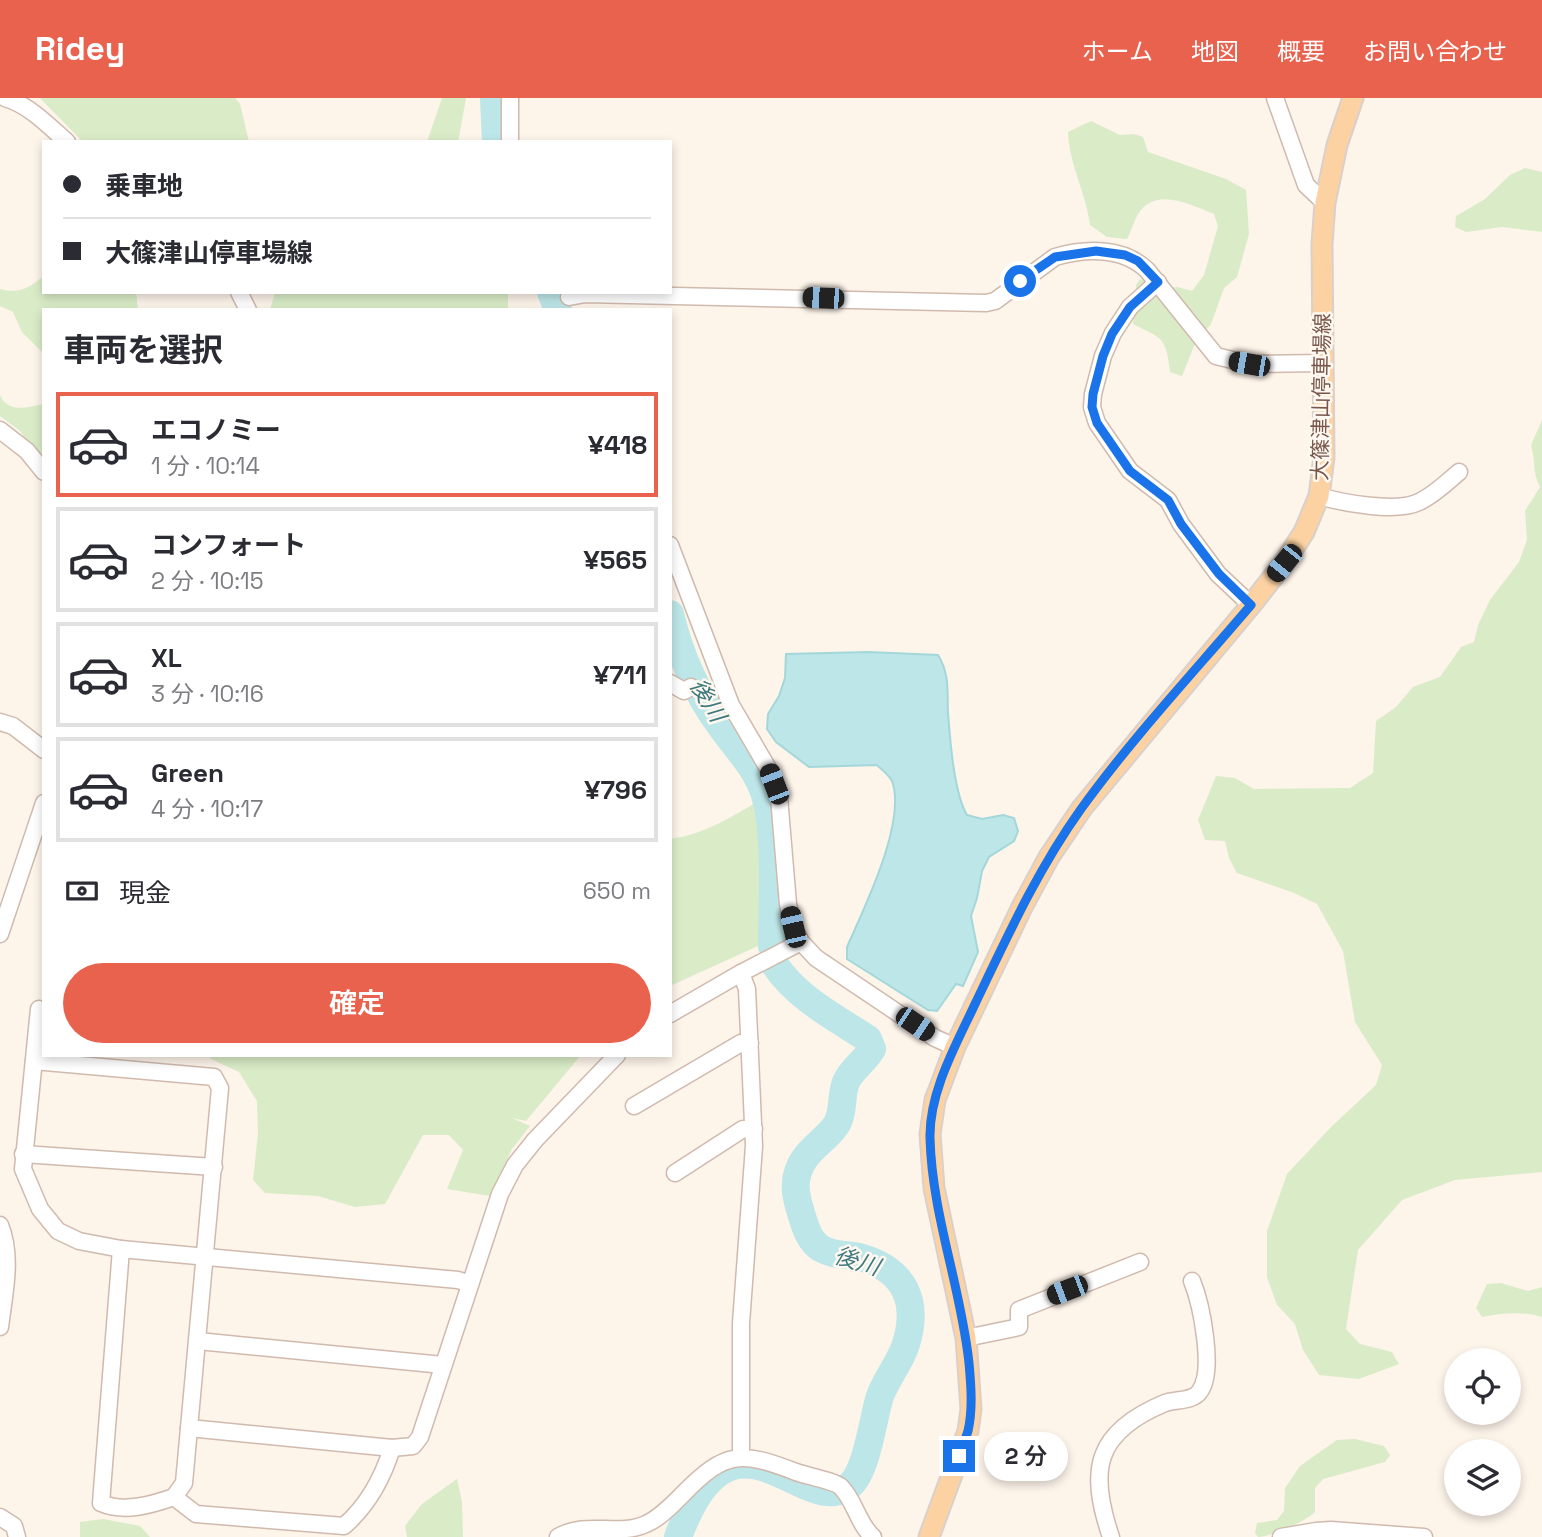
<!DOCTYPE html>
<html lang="ja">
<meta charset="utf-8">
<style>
body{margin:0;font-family:"Space Grotesk","Noto Sans JP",sans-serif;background:#f7f7f7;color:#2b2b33;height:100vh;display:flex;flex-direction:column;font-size:26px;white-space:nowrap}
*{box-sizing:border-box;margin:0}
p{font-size:23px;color:#7c7c81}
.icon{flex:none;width:38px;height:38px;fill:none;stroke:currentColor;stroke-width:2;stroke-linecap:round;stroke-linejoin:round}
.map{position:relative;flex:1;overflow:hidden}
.side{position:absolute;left:42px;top:210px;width:630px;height:749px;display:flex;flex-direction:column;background:#fff;border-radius:0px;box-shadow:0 4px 10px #0003}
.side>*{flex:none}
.guide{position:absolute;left:42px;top:42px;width:630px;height:154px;border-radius:0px;box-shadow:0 4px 10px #0003;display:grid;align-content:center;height:154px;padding:0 21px;background:#fff}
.tools{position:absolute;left:1444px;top:1250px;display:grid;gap:14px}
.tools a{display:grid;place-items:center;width:77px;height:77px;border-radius:50%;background:#fff;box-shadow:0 4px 10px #0003;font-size:35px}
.end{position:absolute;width:32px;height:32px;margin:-16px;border:9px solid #1a73e8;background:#fff;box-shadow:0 0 0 4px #fff}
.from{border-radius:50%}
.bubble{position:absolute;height:49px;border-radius:24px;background:#fff;box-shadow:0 4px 10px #0003;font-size:23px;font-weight:600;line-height:49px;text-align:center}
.car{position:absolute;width:21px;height:42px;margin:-21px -10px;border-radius:9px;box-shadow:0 0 5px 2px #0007;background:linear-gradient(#222 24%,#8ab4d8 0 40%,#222 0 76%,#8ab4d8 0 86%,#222 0)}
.guide b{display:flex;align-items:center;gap:24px;height:66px;font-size:26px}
.guide b+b{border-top:2px solid #e1e1e2}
.guide i{width:18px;height:18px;background:#2b2b33}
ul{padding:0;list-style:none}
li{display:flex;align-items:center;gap:21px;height:105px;margin:0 14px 10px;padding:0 7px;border:4px solid #e1e1e2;border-radius:0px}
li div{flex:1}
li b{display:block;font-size:26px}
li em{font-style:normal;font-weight:600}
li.active{border-color:#e9624e}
li>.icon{width:63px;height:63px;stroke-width:1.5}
h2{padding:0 21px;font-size:32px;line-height:84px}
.pay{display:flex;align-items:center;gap:18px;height:77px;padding:0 21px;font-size:26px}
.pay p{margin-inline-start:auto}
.cta{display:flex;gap:14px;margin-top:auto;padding:14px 21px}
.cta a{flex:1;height:80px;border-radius:42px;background:#e9624e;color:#fff;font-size:28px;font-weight:600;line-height:80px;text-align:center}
header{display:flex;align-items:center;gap:42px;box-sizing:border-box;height:98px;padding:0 35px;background:#e9624e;color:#fff}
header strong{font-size:33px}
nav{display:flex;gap:38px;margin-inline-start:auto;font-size:24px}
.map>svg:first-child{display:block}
.green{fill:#d9ecc7}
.water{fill:#bde6e8;stroke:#a3d7da;stroke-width:2}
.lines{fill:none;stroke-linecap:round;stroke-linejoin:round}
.river{stroke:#bde6e8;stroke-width:28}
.minor-casing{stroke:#d0baae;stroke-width:19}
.major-casing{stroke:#d9d0cd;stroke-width:23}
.minor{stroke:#fff;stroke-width:16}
.major{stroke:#fcd2a2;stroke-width:19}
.route{stroke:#1a73e8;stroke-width:9}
.labels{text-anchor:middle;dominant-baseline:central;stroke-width:5;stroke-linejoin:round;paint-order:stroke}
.street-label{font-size:21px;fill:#79584c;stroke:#fff8f1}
.water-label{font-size:23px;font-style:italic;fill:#3e797e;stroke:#fff8f1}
</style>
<header>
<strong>Ridey</strong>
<nav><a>ホーム</a><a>地図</a><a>概要</a><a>お問い合わせ</a></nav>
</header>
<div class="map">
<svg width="1542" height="1439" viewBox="0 0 1542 1439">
<rect width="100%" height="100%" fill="#fdf4ea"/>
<g class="green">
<polygon points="40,0 235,0 240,6 249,44 83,44"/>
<polygon points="442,0 466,0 458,44 427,44"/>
<path d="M1091,23L1120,37L1134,36L1143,39L1148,54L1226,81L1246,92L1249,136L1237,179L1224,190L1211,226L1194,248L1182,278L1170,274C1166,239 1163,241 1133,226L1136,187L1140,181L1156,191L1177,189L1192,193L1204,177L1218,128L1214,116C1191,107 1156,88 1138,116C1134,123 1131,133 1127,141L1107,139L1090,127C1086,95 1069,66 1068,34Z"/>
<polygon points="1525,70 1542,74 1542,134 1502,129 1466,134 1455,129 1456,118 1485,101 1510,77"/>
<path d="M44,163V194H136L138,212H44V256L22,234L13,214L0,208V191C17,196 29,191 42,179Z"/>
<polygon points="275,194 508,194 508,212 270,212"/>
<path d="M0,297C8,316 28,309 44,306V366L20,333L0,318Z"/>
<path d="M1542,322V1074L1455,1082L1402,1102L1358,1152L1346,1231L1360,1246L1392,1254L1399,1266L1359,1281L1319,1277L1303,1252L1295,1226L1277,1207L1267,1179V1133L1287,1076L1331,1029L1376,987L1382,967L1355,924L1343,853L1317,806L1294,795L1237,775L1229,760L1225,743L1205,742L1198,722L1216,678L1235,680L1254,691L1350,690L1373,675L1376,623L1396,609L1413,589L1440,579L1461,549L1474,544L1478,527L1490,502L1519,464L1527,442L1525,413L1540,389C1532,374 1536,364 1531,347Z"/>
<path d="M755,705L765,719L766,762V831L758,848L670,888V741C702,737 728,721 755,705Z"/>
<polygon points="209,957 581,957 526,1023 512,1020 530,1028 512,1051 490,1098 447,1091 463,1052 449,1037 423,1037 385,1106 355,1109 318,1098 265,1095 253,1082 258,1036 257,1003 239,974 211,961"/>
<path d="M1501,1185L1528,1193L1542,1189V1219C1522,1213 1502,1215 1482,1219L1476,1210L1487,1186Z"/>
<path d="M1355,1341L1384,1348L1390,1357L1385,1364L1323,1381L1315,1390V1414C1306,1423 1271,1439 1258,1439L1255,1435L1257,1425L1277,1422L1284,1413L1285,1390L1300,1368L1337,1342Z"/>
<polygon points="457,1381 462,1404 463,1439 407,1439 405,1428 422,1406"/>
<polygon points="103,1421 140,1428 150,1439 80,1439 80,1424"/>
</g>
<path class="water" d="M869,554L938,557C950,577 947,592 948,615C950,641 954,696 967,717L982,721L1003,717L1014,720L1018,733L1014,743L989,759L982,773L977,800L971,818L978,854L963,888L956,886L937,913L928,912L847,861V849C864,810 907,724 892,683C889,677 881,671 877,667L809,669L776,644L767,631L768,616L779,598L785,580L786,556Z"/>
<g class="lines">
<g class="river">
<polyline points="494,0 496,44"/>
<polyline points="551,194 558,212"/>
<path d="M670,516C679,554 696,595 720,627C735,649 755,668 764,694C777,732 772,806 772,848"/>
<path d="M678,1439C734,1288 805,1426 850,1387C867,1373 873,1320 880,1298C887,1279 900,1265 906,1246C919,1204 905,1173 863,1160C850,1156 834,1158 822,1151C809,1144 805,1128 801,1115C797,1102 793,1088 798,1074C804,1054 822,1045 834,1030C845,1017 840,999 846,984C851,972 865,963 872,951L868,941C836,920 797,900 775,867"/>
</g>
<g class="minor-casing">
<g id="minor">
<path d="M5,0C29,7 48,27 67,44"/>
<polyline points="1275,0 1306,87 1325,105"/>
<polyline points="510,44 510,0"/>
<polyline points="1158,184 1130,209 1113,235 1103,258 1093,296 1092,309 1097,325 1130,373 1168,402 1181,426 1218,476 1251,507"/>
<polyline points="239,194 248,212"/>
<path d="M569,199L585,196L986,205L995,203L1055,159C1086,150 1123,149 1147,172L1216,258L1249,266L1323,265"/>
<polyline points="0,332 27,353 44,374"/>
<path d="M1319,398C1343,405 1396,415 1419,404C1434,397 1446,385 1459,374"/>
<polyline points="670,447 731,607 769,672 779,699 788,806 793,829 801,844 816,860 935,940 955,949"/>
<polyline points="670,585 684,593 691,589"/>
<polyline points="0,624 13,628 44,652"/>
<polyline points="0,836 44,705"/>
<polyline points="39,911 23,1071 40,1111 58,1133 79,1143 121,1151 458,1182 470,1186"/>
<polyline points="670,916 741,875 801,844"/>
<path d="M34,963L214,979L220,990L184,1385L174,1399C151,1407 124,1415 101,1405L121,1151"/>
<polyline points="634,1008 741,945 750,945"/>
<polyline points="23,1056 214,1069"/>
<polyline points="675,1075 743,1031 754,1031"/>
<path d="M0,1127C13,1159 4,1196 0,1229"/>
<polyline points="966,1240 1019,1229 1019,1212 1140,1164"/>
<polyline points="198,1243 443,1267"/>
<polyline points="189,1330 392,1350 413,1348 420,1339 500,1096 515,1067 535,1042 617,957"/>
<polyline points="741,1358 741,1225 754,1048 747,891 741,875"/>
<path d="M174,1399L196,1416L344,1428C367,1408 383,1379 392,1350"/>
<polyline points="0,1419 14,1428 17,1439"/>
<path d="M558,1439C587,1422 618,1439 646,1426C660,1420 673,1406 683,1396C726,1352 741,1353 796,1374C807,1378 835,1383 841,1389C855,1403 858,1426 873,1439"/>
<path d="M1111,1439C1088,1372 1095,1334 1165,1305C1176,1301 1193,1304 1200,1293C1215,1272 1201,1205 1192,1183"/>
<polyline points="1281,1439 1316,1433 1331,1432 1424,1439"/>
</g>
</g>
<g class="major-casing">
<polyline id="major" points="929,1439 968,1333 971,1311 966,1240 934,1090 930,1036 935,1002 955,949 1022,809 1049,759 1082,710 1251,507 1284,465 1304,434 1319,398 1324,359 1322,146 1325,105 1337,47 1353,0"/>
</g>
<use href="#minor" class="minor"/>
<use href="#major" class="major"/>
</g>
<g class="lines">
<path class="route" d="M959,1358C962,1350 965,1342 968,1333C973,1311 971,1287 969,1265C961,1189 932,1117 930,1040C929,994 956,947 975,906C1007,839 1038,771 1081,711C1133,639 1194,574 1251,507L1219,476L1181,426L1168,402L1130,373L1097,325L1092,309L1093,296L1103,258L1112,236L1130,209L1158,184L1138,163L1125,157L1096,153L1055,159L1020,183"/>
</g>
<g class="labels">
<g class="street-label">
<text transform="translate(1321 299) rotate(-89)">大篠津山停車場線</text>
</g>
<g class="water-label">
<text transform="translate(708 602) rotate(59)">後川</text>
<text transform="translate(857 1163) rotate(17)">後川</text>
</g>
</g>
</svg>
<div class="tools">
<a><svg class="icon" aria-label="locate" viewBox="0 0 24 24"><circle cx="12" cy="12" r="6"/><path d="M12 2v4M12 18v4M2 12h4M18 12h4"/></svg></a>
<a><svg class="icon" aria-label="layers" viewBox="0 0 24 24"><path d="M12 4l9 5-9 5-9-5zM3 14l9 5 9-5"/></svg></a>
</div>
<i class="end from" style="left:1020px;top:183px"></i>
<i class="end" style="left:959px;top:1358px"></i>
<div class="bubble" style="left:984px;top:1334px;width:84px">2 分</div>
<i class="car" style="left:823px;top:200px;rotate:272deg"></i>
<i class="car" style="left:1249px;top:266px;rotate:280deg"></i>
<i class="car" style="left:1284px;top:465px;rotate:219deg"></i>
<i class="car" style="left:774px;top:686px;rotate:339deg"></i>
<i class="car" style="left:793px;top:829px;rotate:347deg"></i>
<i class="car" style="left:915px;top:926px;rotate:124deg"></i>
<i class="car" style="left:1067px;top:1192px;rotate:249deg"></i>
<div class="guide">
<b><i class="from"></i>乗車地</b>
<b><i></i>大篠津山停車場線</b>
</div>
<section class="side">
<h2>車両を選択</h2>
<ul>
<li class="active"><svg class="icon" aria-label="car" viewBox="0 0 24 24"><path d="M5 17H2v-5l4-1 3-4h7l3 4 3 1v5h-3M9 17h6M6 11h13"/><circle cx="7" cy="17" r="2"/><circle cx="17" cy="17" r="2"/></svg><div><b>エコノミー</b><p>1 分 · 10:14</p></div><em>¥418</em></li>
<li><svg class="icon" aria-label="car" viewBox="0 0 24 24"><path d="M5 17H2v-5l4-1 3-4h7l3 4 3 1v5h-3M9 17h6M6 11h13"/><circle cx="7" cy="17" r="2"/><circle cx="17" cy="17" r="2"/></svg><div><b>コンフォート</b><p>2 分 · 10:15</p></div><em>¥565</em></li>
<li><svg class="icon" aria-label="car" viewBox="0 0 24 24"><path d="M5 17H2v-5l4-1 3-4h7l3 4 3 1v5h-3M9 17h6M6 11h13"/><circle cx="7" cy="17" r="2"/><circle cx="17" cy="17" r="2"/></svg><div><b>XL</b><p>3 分 · 10:16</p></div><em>¥711</em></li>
<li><svg class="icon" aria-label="car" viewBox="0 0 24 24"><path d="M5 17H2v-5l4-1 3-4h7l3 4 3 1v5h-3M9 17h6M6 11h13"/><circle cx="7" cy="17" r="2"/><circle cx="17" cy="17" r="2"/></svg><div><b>Green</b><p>4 分 · 10:17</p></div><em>¥796</em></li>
</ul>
<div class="pay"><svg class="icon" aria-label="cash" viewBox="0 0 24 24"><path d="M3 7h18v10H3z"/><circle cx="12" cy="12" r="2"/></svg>現金<p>650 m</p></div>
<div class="cta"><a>確定</a></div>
</section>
</div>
